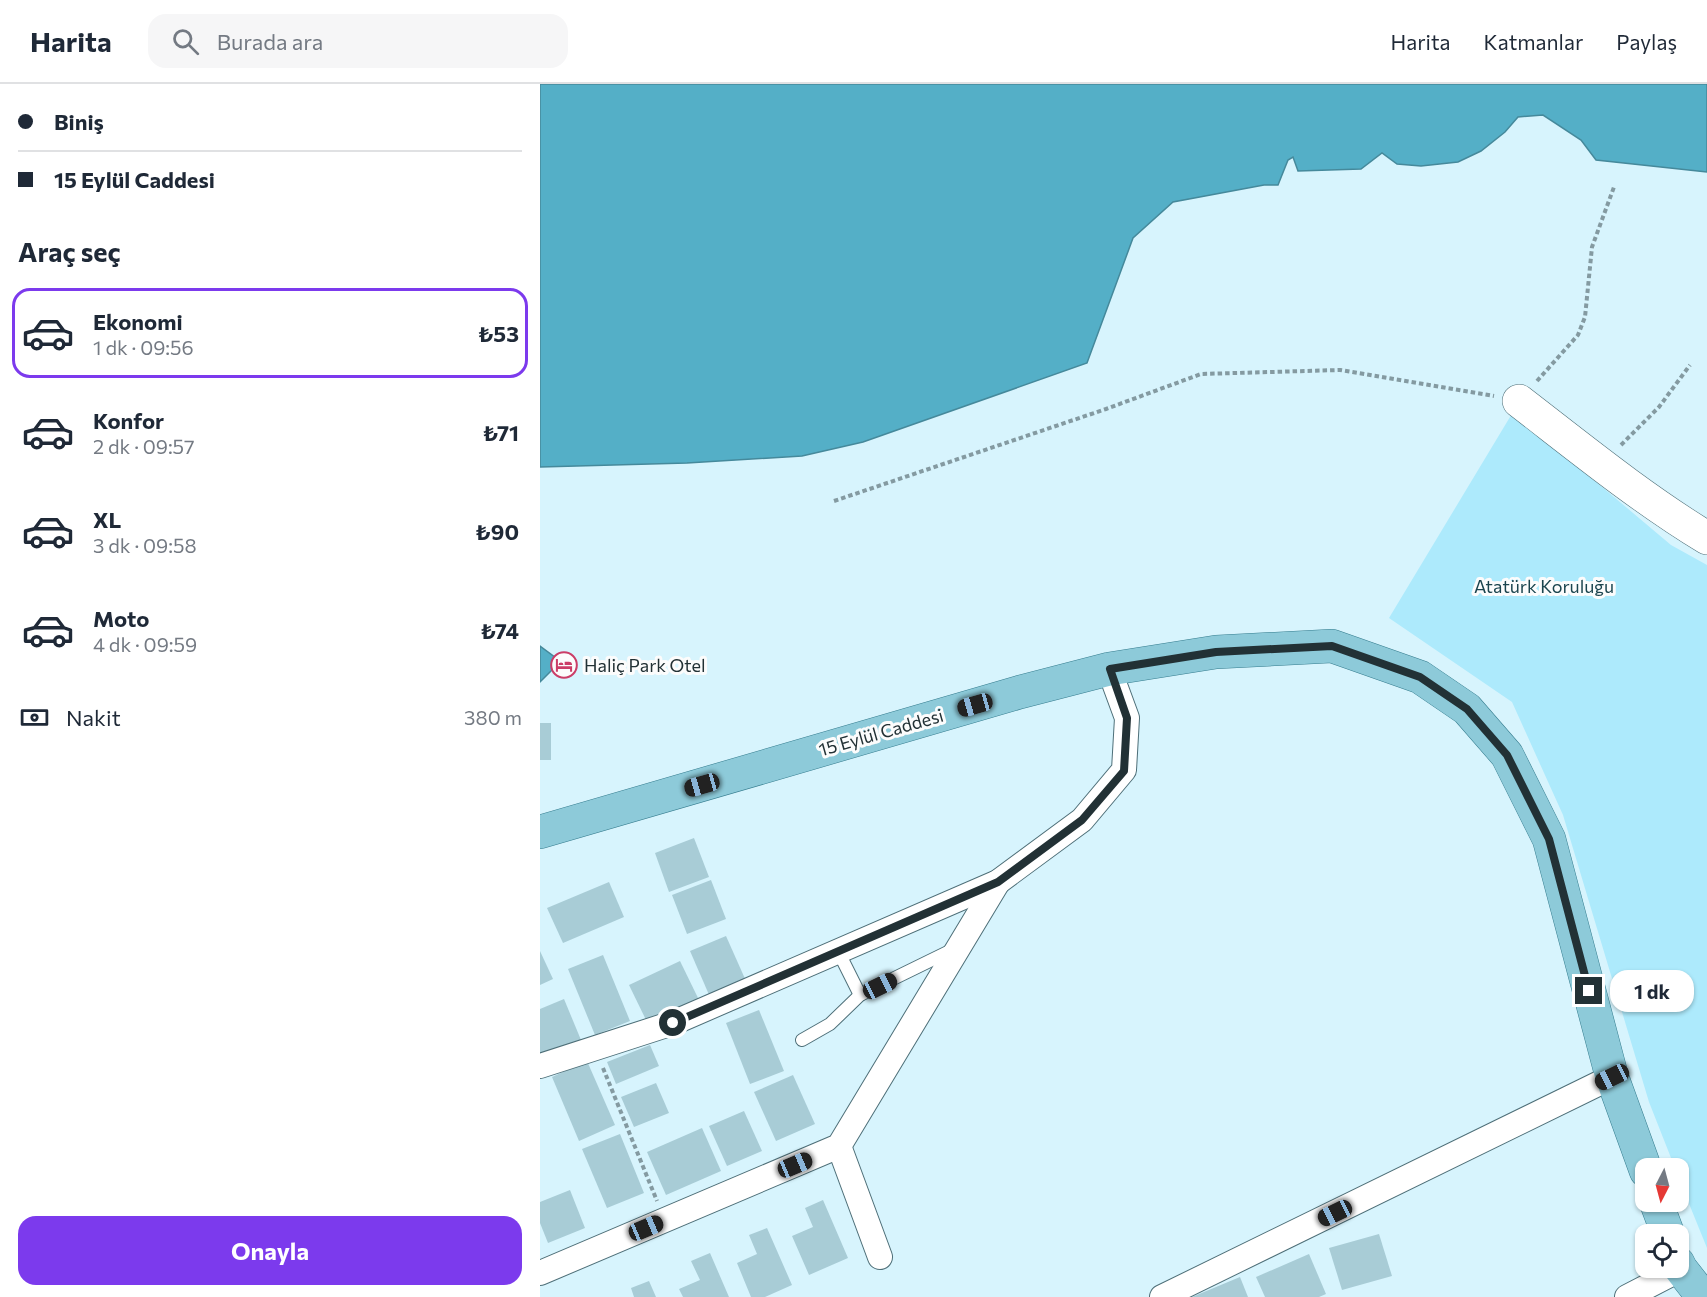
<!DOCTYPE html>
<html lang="tr">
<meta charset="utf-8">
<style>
body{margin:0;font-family:Commissioner,sans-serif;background:#f6f6f7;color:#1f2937;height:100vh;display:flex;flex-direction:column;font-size:22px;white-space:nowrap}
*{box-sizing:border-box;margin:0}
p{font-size:20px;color:#747a83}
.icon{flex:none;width:33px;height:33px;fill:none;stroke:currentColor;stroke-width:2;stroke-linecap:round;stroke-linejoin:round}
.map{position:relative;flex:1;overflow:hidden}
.sheet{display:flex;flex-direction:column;background:#fff;width:540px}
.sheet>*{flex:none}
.top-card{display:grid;align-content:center;height:132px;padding:0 18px;background:#fff}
.needle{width:39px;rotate:186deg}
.controls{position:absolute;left:1095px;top:1074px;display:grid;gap:12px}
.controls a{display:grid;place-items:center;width:54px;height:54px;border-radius:12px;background:#fff;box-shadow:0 2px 4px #0004;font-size:30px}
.end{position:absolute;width:27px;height:27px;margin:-14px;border:8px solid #223135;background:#fff;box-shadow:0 0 0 3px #fff}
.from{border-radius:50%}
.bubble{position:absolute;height:42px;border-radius:18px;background:#fff;box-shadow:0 2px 4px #0004;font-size:20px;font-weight:700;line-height:42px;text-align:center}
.car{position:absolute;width:18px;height:36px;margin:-18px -9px;border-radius:8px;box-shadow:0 0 4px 2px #0007;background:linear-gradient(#222 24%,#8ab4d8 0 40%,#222 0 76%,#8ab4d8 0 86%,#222 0)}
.top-card b{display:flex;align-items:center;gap:21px;height:57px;font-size:22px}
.top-card b+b{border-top:2px solid #e0e1e3}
.top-card i{width:15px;height:15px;background:#1f2937}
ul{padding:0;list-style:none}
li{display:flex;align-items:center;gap:18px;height:90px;margin:0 12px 9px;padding:0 6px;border:3px solid transparent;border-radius:18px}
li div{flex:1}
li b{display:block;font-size:22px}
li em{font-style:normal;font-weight:700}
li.active{border-color:#7c3aed}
li>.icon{width:54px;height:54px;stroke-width:1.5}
h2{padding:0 18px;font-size:27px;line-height:72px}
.pay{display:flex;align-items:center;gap:15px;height:66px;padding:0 18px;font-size:22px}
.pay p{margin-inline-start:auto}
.primary-button{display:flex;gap:12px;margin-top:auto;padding:12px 18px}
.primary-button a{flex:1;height:69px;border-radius:18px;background:#7c3aed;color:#fff;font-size:24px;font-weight:700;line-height:69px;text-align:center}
header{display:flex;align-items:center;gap:36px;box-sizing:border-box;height:84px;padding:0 30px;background:#fff;border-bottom:2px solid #e0e1e3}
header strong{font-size:28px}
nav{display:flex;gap:33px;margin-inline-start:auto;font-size:21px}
.search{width:420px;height:54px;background:#f6f6f7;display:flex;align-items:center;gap:15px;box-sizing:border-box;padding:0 21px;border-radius:18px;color:#747a83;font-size:22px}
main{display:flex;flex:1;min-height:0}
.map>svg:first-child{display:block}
.green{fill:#adeafc}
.water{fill:#54afc7;stroke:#45899b;stroke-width:1.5}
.building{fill:#a8ccd6}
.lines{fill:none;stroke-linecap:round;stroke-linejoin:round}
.lane-casing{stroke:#4e6f78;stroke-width:14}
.street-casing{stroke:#4e6f78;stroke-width:26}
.secondary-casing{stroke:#4e6f78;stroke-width:34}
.primary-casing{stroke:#367d8f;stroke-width:34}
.path{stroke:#849aa1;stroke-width:4;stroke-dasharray:4.5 3;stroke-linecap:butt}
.lane{stroke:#fff;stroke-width:12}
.street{stroke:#fff;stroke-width:24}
.secondary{stroke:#fff;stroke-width:33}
.primary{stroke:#8dcad9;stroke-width:33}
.route{stroke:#223135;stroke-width:8}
.labels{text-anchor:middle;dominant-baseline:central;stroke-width:6;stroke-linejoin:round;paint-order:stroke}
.park-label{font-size:18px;fill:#1a444e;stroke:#fcfcfc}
.poi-label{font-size:18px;fill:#223135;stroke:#fcfcfc;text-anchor:start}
.street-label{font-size:18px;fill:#223135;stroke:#fcfcfc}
</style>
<header>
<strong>Harita</strong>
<div class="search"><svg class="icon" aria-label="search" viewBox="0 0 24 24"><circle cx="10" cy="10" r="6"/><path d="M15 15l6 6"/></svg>Burada ara</div>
<nav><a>Harita</a><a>Katmanlar</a><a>Paylaş</a></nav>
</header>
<main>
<section class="sheet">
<div class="top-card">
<b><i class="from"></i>Biniş</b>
<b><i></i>15 Eylül Caddesi</b>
</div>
<h2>Araç seç</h2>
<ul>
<li class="active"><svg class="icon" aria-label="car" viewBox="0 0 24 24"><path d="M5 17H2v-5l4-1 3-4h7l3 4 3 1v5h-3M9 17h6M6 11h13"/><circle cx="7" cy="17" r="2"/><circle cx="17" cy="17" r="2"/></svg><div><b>Ekonomi</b><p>1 dk · 09:56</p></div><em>₺53</em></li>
<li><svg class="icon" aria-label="car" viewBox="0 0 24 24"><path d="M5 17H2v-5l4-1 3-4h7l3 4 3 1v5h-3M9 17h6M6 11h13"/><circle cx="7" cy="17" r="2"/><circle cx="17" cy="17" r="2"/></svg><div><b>Konfor</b><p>2 dk · 09:57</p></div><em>₺71</em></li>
<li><svg class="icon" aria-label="car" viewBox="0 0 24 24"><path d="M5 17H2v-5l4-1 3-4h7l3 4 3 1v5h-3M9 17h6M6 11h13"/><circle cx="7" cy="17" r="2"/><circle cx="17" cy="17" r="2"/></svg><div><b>XL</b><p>3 dk · 09:58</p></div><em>₺90</em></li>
<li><svg class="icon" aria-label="car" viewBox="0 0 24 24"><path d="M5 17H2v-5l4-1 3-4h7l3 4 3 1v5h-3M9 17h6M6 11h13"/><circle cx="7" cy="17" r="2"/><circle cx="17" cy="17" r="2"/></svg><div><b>Moto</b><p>4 dk · 09:59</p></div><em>₺74</em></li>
</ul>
<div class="pay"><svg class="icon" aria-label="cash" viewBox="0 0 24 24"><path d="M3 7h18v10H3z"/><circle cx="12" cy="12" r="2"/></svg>Nakit<p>380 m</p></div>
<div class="primary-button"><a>Onayla</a></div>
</section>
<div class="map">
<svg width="1167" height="1213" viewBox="0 0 1167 1213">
<rect width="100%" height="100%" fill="#d7f4fd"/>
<polygon class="green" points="973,328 1131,461 1167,481 1167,1164 1139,1095 1138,1084 1135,1084 1109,1018 1023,731 972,618 849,534"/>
<g class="water">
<polygon points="0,0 1167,0 1167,88 1056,76 1041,56 1003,31 978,33 965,48 941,67 918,78 881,82 857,80 842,69 821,85 758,87 753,73 748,76 738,101 724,101 633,118 593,154 547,279 323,358 262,372 147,379 0,383"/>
<polygon points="0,562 16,574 17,581 0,598"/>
</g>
<g class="building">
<rect x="0" y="639" width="11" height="37"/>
<polygon points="154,754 169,793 129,808 115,769"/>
<polygon points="171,796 186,835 147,850 132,811"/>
<polygon points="69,798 84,833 23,859 7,824"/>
<polygon points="186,852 206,897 170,913 150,867"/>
<polygon points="0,867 13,895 0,901"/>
<polygon points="63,871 90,937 55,951 28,885"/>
<polygon points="140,877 159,916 108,940 89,901"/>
<polygon points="24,915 41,956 0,971 0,925"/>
<polygon points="219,926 244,987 210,1000 186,939"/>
<polygon points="110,961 119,982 76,1000 67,978"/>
<polygon points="47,977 75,1041 39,1057 12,993"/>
<polygon points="253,991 275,1040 236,1057 214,1008"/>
<polygon points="116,999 129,1029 94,1043 81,1013"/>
<polygon points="204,1027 222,1067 187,1082 169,1042"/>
<polygon points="162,1044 181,1087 126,1111 107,1068"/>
<polygon points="80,1050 104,1109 67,1124 42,1065"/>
<polygon points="30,1106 45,1144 8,1159 0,1139 0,1118"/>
<polygon points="283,1116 308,1174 269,1191 252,1152 273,1143 265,1124"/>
<polygon points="227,1144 252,1201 225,1213 211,1213 197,1179 217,1170 209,1151"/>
<polygon points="839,1150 852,1192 802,1206 789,1164"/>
<polygon points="170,1169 189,1213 143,1213 139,1205 160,1196 151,1177"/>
<polygon points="769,1170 786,1210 779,1213 725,1213 716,1193"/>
<polygon points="700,1193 708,1213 652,1213"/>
<polygon points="109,1197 116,1213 94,1213 91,1204"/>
</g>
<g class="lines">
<g class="lane-casing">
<g id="lane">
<polyline points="298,867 320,911"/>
<polyline points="262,956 290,940 320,911 412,866"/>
</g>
</g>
<g class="street-casing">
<g id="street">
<polyline points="0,982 133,939 458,798 542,736 584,686 587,634 569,585"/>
<polyline points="299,1062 340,1173"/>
<polyline points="0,1189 299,1062 458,798"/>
<polyline points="622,1213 1072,993"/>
<polyline points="1087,1213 1141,1185"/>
</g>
</g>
<g class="secondary-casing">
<path id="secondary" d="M979,317C1040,364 1101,414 1167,454"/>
</g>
<g class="primary-casing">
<g id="primary">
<polyline points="0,748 480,608 569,585 676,568 792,562 880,593 927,625 967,671 1009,755 1072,993 1106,1087"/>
<polyline points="1116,1118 1128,1150"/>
<polyline points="1138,1179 1141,1185 1163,1213"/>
</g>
</g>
<g class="path">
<polyline points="997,297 1038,251 1045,233 1052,163 1074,103"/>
<polyline points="1081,361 1119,323 1150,281"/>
<polyline points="294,417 566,325 661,290 800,286 954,312"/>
<polyline points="63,984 117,1117"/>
</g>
<use href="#lane" class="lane"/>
<use href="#street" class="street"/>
<use href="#secondary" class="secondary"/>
<use href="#primary" class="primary"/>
</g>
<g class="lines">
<polyline class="route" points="133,939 458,798 542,736 584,687 587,634 570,585 676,568 792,562 880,593 927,625 967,671 1009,755 1049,907"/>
</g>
<defs>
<g id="hotel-ring" transform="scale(1.35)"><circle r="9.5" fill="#fcfcfc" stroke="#cb3d67" stroke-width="1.5"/><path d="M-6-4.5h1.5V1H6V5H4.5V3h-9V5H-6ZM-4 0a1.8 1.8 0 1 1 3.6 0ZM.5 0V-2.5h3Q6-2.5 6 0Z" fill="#cb3d67"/></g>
</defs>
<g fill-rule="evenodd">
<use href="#hotel-ring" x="24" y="581"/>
</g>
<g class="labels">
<g class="park-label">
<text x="1004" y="502">Atatürk Koruluğu</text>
</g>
<g class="poi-label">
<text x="44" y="581">Haliç Park Otel</text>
</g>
<g class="street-label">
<text transform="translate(341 648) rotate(-16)">15 Eylül Caddesi</text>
</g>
</g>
</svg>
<div class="controls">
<a><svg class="needle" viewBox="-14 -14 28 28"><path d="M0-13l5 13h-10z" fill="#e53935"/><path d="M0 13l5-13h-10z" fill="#747a83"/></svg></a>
<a><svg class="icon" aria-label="locate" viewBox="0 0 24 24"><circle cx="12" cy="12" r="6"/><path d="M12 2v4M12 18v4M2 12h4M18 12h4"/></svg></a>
</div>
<i class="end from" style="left:133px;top:939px"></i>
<i class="end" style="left:1049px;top:907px"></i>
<div class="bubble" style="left:1070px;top:886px;width:84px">1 dk</div>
<i class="car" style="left:435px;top:621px;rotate:254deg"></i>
<i class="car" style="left:162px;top:701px;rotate:254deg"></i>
<i class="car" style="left:340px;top:902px;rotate:64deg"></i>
<i class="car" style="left:1072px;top:993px;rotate:244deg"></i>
<i class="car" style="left:255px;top:1081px;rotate:67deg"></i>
<i class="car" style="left:795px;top:1129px;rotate:244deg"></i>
<i class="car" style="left:106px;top:1144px;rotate:67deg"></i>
</div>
</main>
